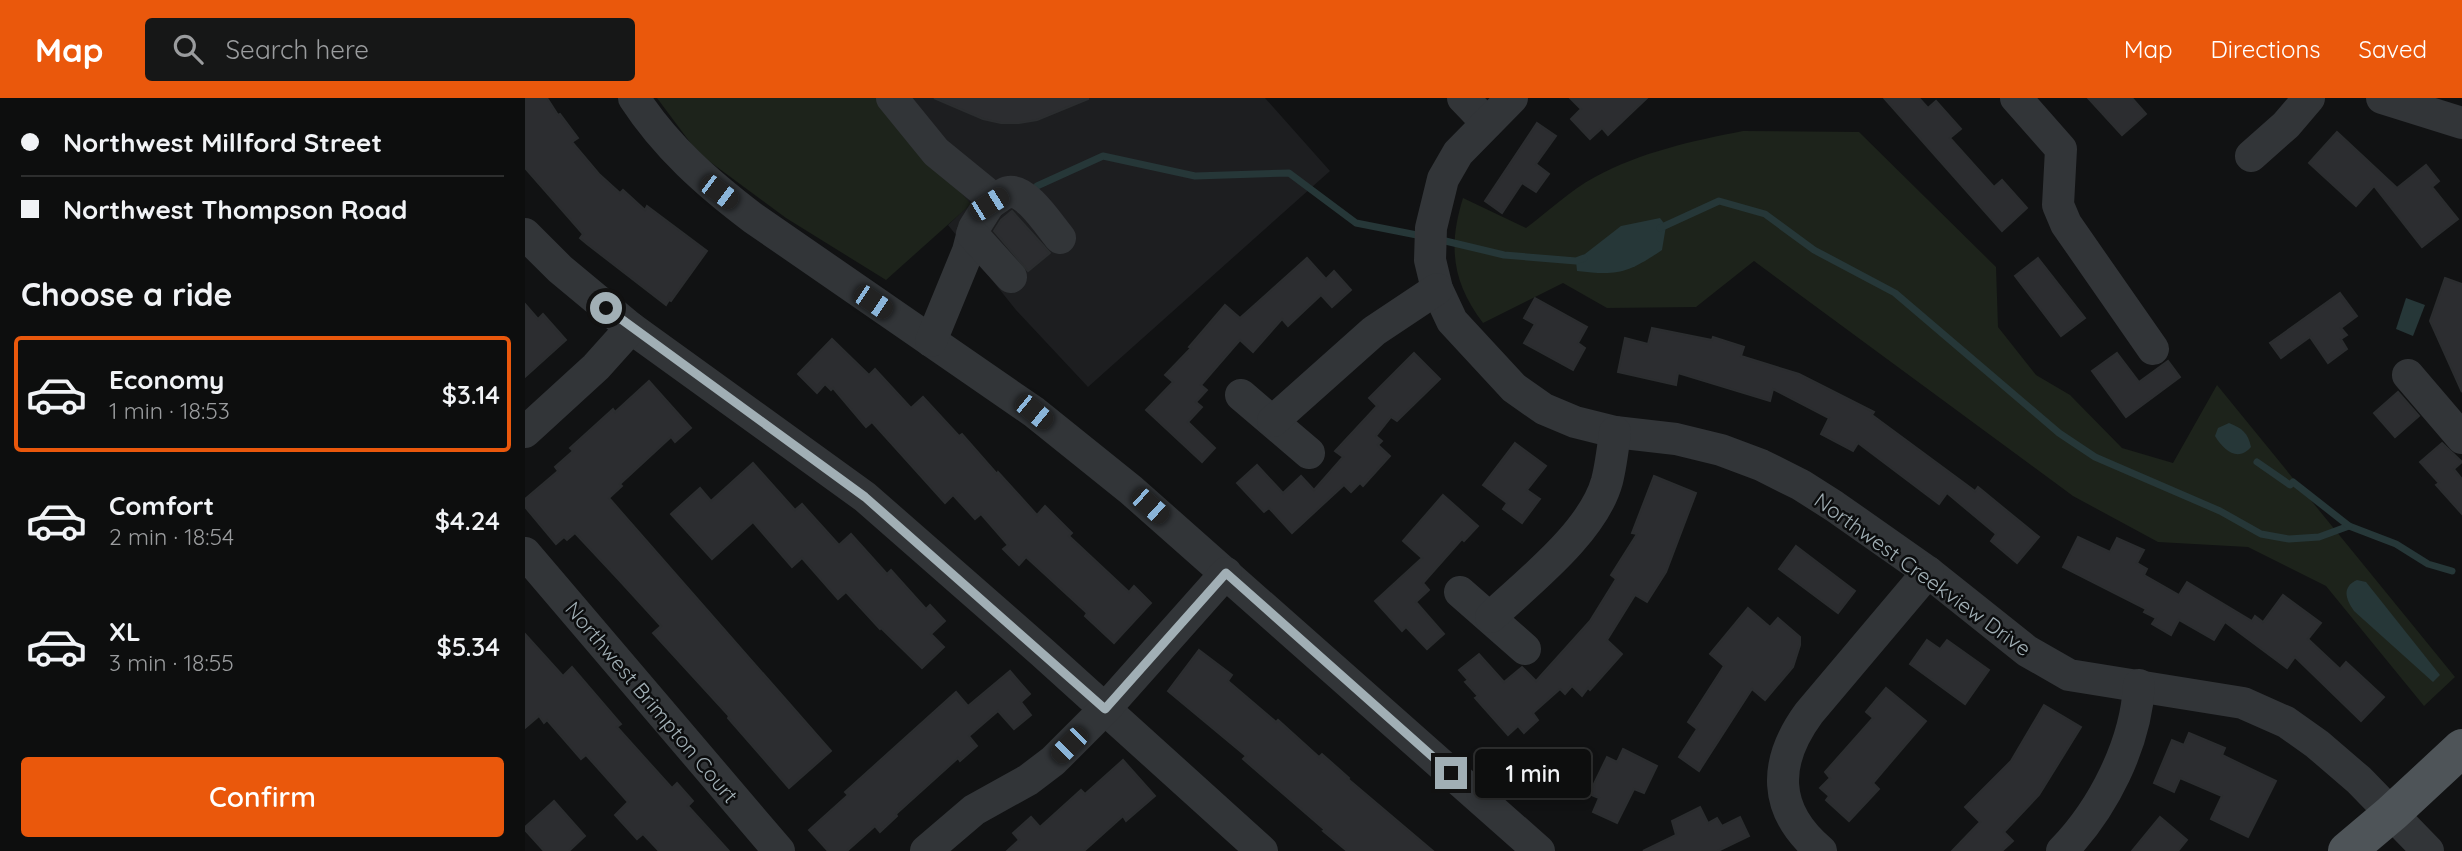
<!DOCTYPE html>
<meta charset="utf-8">
<style>
body{margin:0;font-family:Quicksand,sans-serif;background:#161717;color:#f1f3f6;height:100vh;display:flex;flex-direction:column;font-size:26px;white-space:nowrap}
*{box-sizing:border-box;margin:0}
p{font-size:23px;color:#9a9c9e}
.icon{flex:none;width:38px;height:38px;fill:none;stroke:currentColor;stroke-width:2;stroke-linecap:round;stroke-linejoin:round}
.map{position:relative;flex:1;overflow:hidden}
.panel{display:flex;flex-direction:column;background:#0d0e0e;width:525px}
.panel>*{flex:none}
.hud{display:grid;align-content:center;height:154px;padding:0 21px;background:#0d0e0e}
.end{position:absolute;width:32px;height:32px;margin:-16px;border:9px solid #a1afb5;background:#111;box-shadow:0 0 0 4px #111}
.from{border-radius:50%}
.bubble{position:absolute;height:49px;border-radius:7px;background:#0d0e0e;box-shadow:0 4px 10px #0003,0 0 0 2px #2d2e2e;font-size:23px;font-weight:600;line-height:49px;text-align:center}
.car{position:absolute;width:21px;height:42px;margin:-21px -10px;border-radius:9px;box-shadow:0 0 5px 2px #0007;background:linear-gradient(#222 24%,#8ab4d8 0 40%,#222 0 76%,#8ab4d8 0 86%,#222 0)}
.hud b{display:flex;align-items:center;gap:24px;height:66px;font-size:26px}
.hud b+b{border-top:2px solid #2d2e2e}
.hud i{width:18px;height:18px;background:#f1f3f6}
ul{padding:0;list-style:none}
li{display:flex;align-items:center;gap:21px;height:116px;margin:0 14px 10px;padding:0 7px;border:4px solid transparent;border-radius:7px}
li div{flex:1}
li b{display:block;font-size:26px}
li em{font-style:normal;font-weight:600}
li.on{border-color:#ea580c}
li>.icon{width:63px;height:63px;stroke-width:1.5}
h2{padding:0 21px;font-size:32px;line-height:84px}
.cta{display:flex;gap:14px;margin-top:auto;padding:14px 21px}
.cta a{flex:1;height:80px;border-radius:7px;background:#ea580c;color:#fff;font-size:28px;font-weight:600;line-height:80px;text-align:center}
header{display:flex;align-items:center;gap:42px;box-sizing:border-box;height:98px;padding:0 35px;background:#ea580c;color:#fff}
header strong{font-size:33px}
nav{display:flex;gap:38px;margin-inline-start:auto;font-size:24px}
.search{width:490px;height:63px;background:#161717;display:flex;align-items:center;gap:18px;box-sizing:border-box;padding:0 24px;border-radius:7px;color:#9a9c9e;font-size:26px}
main{display:flex;flex:1;min-height:0}
.map>svg:first-child{display:block}
.built{fill:#1d1e20}
.green{fill:#1d231b}
.water{fill:#263738}
.lines{fill:none;stroke-linecap:round;stroke-linejoin:round}
.stream{stroke:#263738;stroke-width:7}
.building{fill:#2c2d30;stroke:#2b2d2f;stroke-width:2}
.minor{stroke:#323538;stroke-width:32}
.major{stroke:#4e5458;stroke-width:38}
.route{stroke:#a1afb5;stroke-width:9}
.labels{text-anchor:middle;dominant-baseline:central;stroke-width:5;stroke-linejoin:round;paint-order:stroke}
.street-label{font-size:21px;fill:#a1afb5;stroke:#0c0d0e}
</style>
<header>
<strong>Map</strong>
<div class="search"><svg class="icon" aria-label="search" viewBox="0 0 24 24"><circle cx="10" cy="10" r="6"/><path d="M15 15l6 6"/></svg>Search here</div>
<nav><a>Map</a><a>Directions</a><a>Saved</a></nav>
</header>
<main>
<section class="panel">
<div class="hud">
<b><i class="from"></i>Northwest Millford Street</b>
<b><i></i>Northwest Thompson Road</b>
</div>
<h2>Choose a ride</h2>
<ul>
<li class="on"><svg class="icon" aria-label="car" viewBox="0 0 24 24"><path d="M5 17H2v-5l4-1 3-4h7l3 4 3 1v5h-3M9 17h6M6 11h13"/><circle cx="7" cy="17" r="2"/><circle cx="17" cy="17" r="2"/></svg><div><b>Economy</b><p>1 min · 18:53</p></div><em>$3.14</em></li>
<li><svg class="icon" aria-label="car" viewBox="0 0 24 24"><path d="M5 17H2v-5l4-1 3-4h7l3 4 3 1v5h-3M9 17h6M6 11h13"/><circle cx="7" cy="17" r="2"/><circle cx="17" cy="17" r="2"/></svg><div><b>Comfort</b><p>2 min · 18:54</p></div><em>$4.24</em></li>
<li><svg class="icon" aria-label="car" viewBox="0 0 24 24"><path d="M5 17H2v-5l4-1 3-4h7l3 4 3 1v5h-3M9 17h6M6 11h13"/><circle cx="7" cy="17" r="2"/><circle cx="17" cy="17" r="2"/></svg><div><b>XL</b><p>3 min · 18:55</p></div><em>$5.34</em></li>
</ul>
<div class="cta"><a>Confirm</a></div>
</section>
<div class="map">
<svg width="1937" height="753" viewBox="0 0 1937 753">
<rect width="100%" height="100%" fill="#111213"/>
<polygon class="built" points="352,0 740,0 805,73 563,289 491,212 423,127 445,106"/>
<g class="green">
<polygon points="132,0 352,0 446,106 361,182 261,120 173,55"/>
<path d="M1218,33L1334,34L1471,169L1473,229L1511,277L1545,297L1597,350L1648,365L1692,287L1930,579L1899,608L1801,488L1723,449L1633,444L1548,398L1229,163L1171,209L1082,210L1038,185L958,225C927,184 923,148 938,100L1001,130C1023,114 1045,92 1070,79C1116,54 1167,43 1218,33Z"/>
</g>
<g class="water">
<path d="M1135,120L1141,128L1137,152C1103,175 1093,178 1052,173L1051,163L1096,128Z"/>
<polygon points="1881,200 1900,207 1888,238 1871,231"/>
<path d="M1704,325C1717,330 1723,335 1726,349C1713,364 1699,353 1690,338L1693,330Z"/>
<path d="M1832,482L1841,484L1915,577L1908,584L1829,513C1820,500 1817,489 1832,482Z"/>
</g>
<g class="lines">
<g class="stream">
<polyline points="512,88 578,58 670,78 764,75 831,125 897,138"/>
<polyline points="1135,130 1194,103 1240,116 1289,152 1370,195 1534,335 1570,359 1695,413 1736,436 1764,441 1794,439 1824,428 1871,446 1903,466 1927,473"/>
<polyline points="912,141 979,157 1051,163 1059,160"/>
<polyline points="1732,364 1765,387 1768,384 1824,428"/>
</g>
</g>
<g class="building">
<polygon points="0,0 22,0 33,17 35,16 53,40 47,44 74,76 95,95 98,92 120,112 122,108 182,153 146,203 144,202 141,207 62,146 55,140 58,136 0,70"/>
<polygon points="409,0 563,0 563,1 512,22 494,25 476,25 458,21"/>
<polygon points="1045,0 1122,0 1083,37 1077,30 1065,41 1046,21 1056,11"/>
<polygon points="1359,0 1394,0 1403,10 1411,3 1436,31 1425,40 1469,89 1477,82 1502,110 1477,133"/>
<polygon points="1563,0 1607,0 1621,16 1597,37"/>
<polygon points="1012,25 1031,38 1011,66 1024,76 1011,94 997,85 977,115 960,103"/>
<polygon points="1812,34 1872,90 1901,67 1914,83 1907,89 1933,121 1897,149 1849,88 1831,108 1784,65"/>
<polygon points="487,113 525,155 503,173 469,133 476,122"/>
<polygon points="782,160 801,181 809,173 826,192 807,209 796,197 763,228 757,221 728,254 715,242 676,287 682,292 671,304 677,309 663,324 690,350 677,364 621,312 648,284 640,277 666,250 664,249 700,207 715,220"/>
<polygon points="1513,160 1560,220 1536,238 1490,178"/>
<polygon points="1920,180 1937,186 1937,294 1905,223"/>
<polygon points="1815,195 1832,218 1816,230 1822,237 1816,241 1822,251 1803,265 1785,239 1756,260 1745,245"/>
<polygon points="1010,200 1062,229 1053,245 1060,250 1048,272 999,245 1010,226 999,220"/>
<polygon points="0,206 13,221 18,216 41,242 0,279"/>
<polygon points="1127,230 1187,242 1188,239 1219,249 1216,258 1274,276 1349,314 1347,317 1450,393 1453,389 1514,439 1492,465 1466,443 1471,436 1422,395 1414,406 1333,345 1328,353 1296,336 1304,320 1248,291 1245,303 1153,275 1151,287 1093,274 1100,240 1123,246"/>
<polygon points="307,241 344,277 350,271 386,310 398,299 434,338 437,336 472,376 473,374 512,417 520,408 547,435 544,438 604,494 609,488 626,505 589,545 560,518 562,515 501,459 494,467 478,451 483,447 456,416 450,421 428,397 420,405 347,324 341,329 308,290 306,292 300,286 292,295 273,276"/>
<polygon points="889,255 915,281 872,323 866,319 851,338 857,343 853,347 865,358 838,388 835,385 826,394 819,387 767,435 744,410 739,414 712,385 732,367 758,395 776,378 789,392 818,359 810,353 852,308 844,300"/>
<polygon points="1592,255 1614,284 1643,263 1655,279 1601,319 1567,273"/>
<polygon points="124,283 166,330 150,344 146,339 95,386 97,388 84,400 306,653 264,690 203,620 204,618 128,535 136,528 94,482 50,435 42,442 39,439 31,446 0,409 0,401 33,373 30,369 48,353 45,350 88,311 90,314"/>
<polygon points="1873,294 1894,318 1870,339 1849,315"/>
<polygon points="990,345 1021,368 1002,392 1015,401 997,425 978,411 982,405 958,387"/>
<polygon points="1917,345 1937,364 1929,371 1937,381 1937,416 1911,387 1914,385 1895,364"/>
<polygon points="228,365 270,412 277,406 314,447 326,436 362,476 366,472 401,511 405,507 420,523 406,536 419,549 397,570 356,530 355,531 321,494 313,501 277,460 267,469 228,424 187,461 146,416 175,390 186,403"/>
<polygon points="1129,378 1171,395 1141,474 1122,504 1110,497 1082,542 1097,556 1065,592 1063,590 1057,598 1047,588 1040,596 1035,591 1008,615 1013,622 999,635 993,628 983,637 950,600 953,598 940,584 943,582 934,572 954,556 979,584 997,569 1011,583 1065,523 1091,481 1086,477 1112,436 1107,435"/>
<polygon points="918,397 953,428 939,443 937,441 898,485 904,492 891,504 919,536 902,551 881,529 877,533 850,503 897,460 878,443"/>
<polygon points="1553,439 1585,454 1592,440 1619,452 1612,465 1622,471 1619,477 1654,497 1662,484 1727,523 1730,518 1738,524 1758,497 1796,525 1783,541 1815,571 1821,564 1859,599 1836,623 1770,559 1762,570 1700,524 1689,542 1654,522 1646,537 1627,526 1631,520 1619,514 1621,511 1538,469"/>
<polygon points="1271,448 1330,493 1313,515 1254,471"/>
<polygon points="1223,510 1245,529 1253,520 1275,539 1275,547 1268,569 1240,602 1227,591 1174,673 1154,659 1172,631 1163,624 1199,568 1185,556"/>
<polygon points="0,536 38,578 47,569 96,626 92,629 147,690 152,685 168,703 163,708 204,753 134,753 118,736 112,741 90,717 103,704 61,657 56,661 22,622 19,625 14,618 0,630"/>
<polygon points="1402,542 1415,551 1422,542 1464,572 1440,606 1385,566"/>
<polygon points="674,552 707,577 703,583 751,624 753,622 794,659 797,656 824,680 823,681 908,753 822,753 798,733 800,732 718,661 721,658 643,593"/>
<polygon points="485,573 505,596 496,604 506,617 489,631 473,613 444,638 452,648 435,663 433,660 371,716 372,718 355,734 350,728 322,753 303,753 284,732 323,697 320,694 431,594 443,608"/>
<polygon points="1361,590 1401,623 1348,685 1354,691 1324,723 1301,702 1304,698 1295,690 1305,680 1300,674 1348,620 1341,614"/>
<polygon points="1519,607 1556,629 1514,697 1479,734 1488,743 1477,753 1427,753 1455,724 1440,709 1486,663"/>
<polygon points="1664,635 1700,650 1697,657 1751,683 1723,739 1686,721 1697,698 1655,680 1649,694 1629,685 1647,642 1659,647"/>
<polygon points="1098,651 1132,668 1119,695 1109,691 1092,725 1068,714 1074,700 1064,696 1082,659 1092,664"/>
<polygon points="598,662 630,698 601,723 598,718 559,753 482,753 494,742 488,735 506,719 515,729 556,692 560,696"/>
<polygon points="29,703 60,738 44,753 19,753 0,732 0,729"/>
<polygon points="1175,709 1183,725 1192,720 1197,728 1215,719 1224,738 1193,753 1118,753 1151,737 1147,723"/>
<polygon points="1635,719 1662,742 1653,753 1607,753"/>
</g>
<g class="lines">
<g class="minor">
<path d="M109,0C141,49 182,85 228,120L509,314L606,392L1014,753"/>
<polyline points="367,0 411,54 460,94 464,106 449,130 443,153 406,243"/>
<polyline points="938,0 962,25"/>
<polyline points="987,0 933,55 918,81 906,130 905,162 912,191 927,223 989,290 1019,311 1050,324 1090,334 1151,341 1196,352 1236,367 1276,387 1309,408 1403,474 1502,553 1544,577 1718,605 1761,624 1792,646 1834,682 1903,753"/>
<polyline points="1491,0 1536,51 1533,107 1541,126 1628,251"/>
<polyline points="1857,0 1937,25"/>
<polyline points="1726,58 1761,27 1784,0"/>
<path d="M464,106C470,102 477,96 483,94C501,90 524,127 535,140"/>
<polyline points="0,136 35,171 106,230 340,399 518,555 737,753"/>
<polyline points="447,136 486,179"/>
<polyline points="1883,277 1937,340"/>
<polyline points="716,297 784,355"/>
<polyline points="748,323 849,233 912,191"/>
<polyline points="0,334 71,269 106,230"/>
<polyline points="0,455 254,753"/>
<polyline points="935,494 1000,551"/>
<path d="M966,519C1004,483 1068,434 1082,383C1086,367 1088,350 1090,334"/>
<polyline points="401,753 449,712 503,682 528,663 580,611 701,475"/>
<path d="M1296,753C1247,712 1248,664 1284,615L1403,474"/>
<path d="M1537,753C1578,711 1611,646 1614,587"/>
</g>
<polyline class="major" points="1822,753 1867,715 1937,650"/>
</g>
<g class="lines">
<polyline class="route" points="81,210 340,399 580,611 701,475 926,675"/>
</g>
<g class="labels">
<g class="street-label">
<text transform="translate(1398 476) rotate(36)">Northwest Creekview Drive</text>
<text transform="translate(127 604) rotate(50)">Northwest Brimpton Court</text>
</g>
</g>
</svg>
<i class="end from" style="left:81px;top:210px"></i>
<i class="end" style="left:926px;top:675px"></i>
<div class="bubble" style="left:950px;top:651px;width:116px">1 min</div>
<i class="car" style="left:194px;top:94px;rotate:127deg"></i>
<i class="car" style="left:464px;top:106px;rotate:58deg"></i>
<i class="car" style="left:348px;top:204px;rotate:124deg"></i>
<i class="car" style="left:509px;top:314px;rotate:129deg"></i>
<i class="car" style="left:625px;top:408px;rotate:132deg"></i>
<i class="car" style="left:544px;top:647px;rotate:225deg"></i>
</div>
</main>
